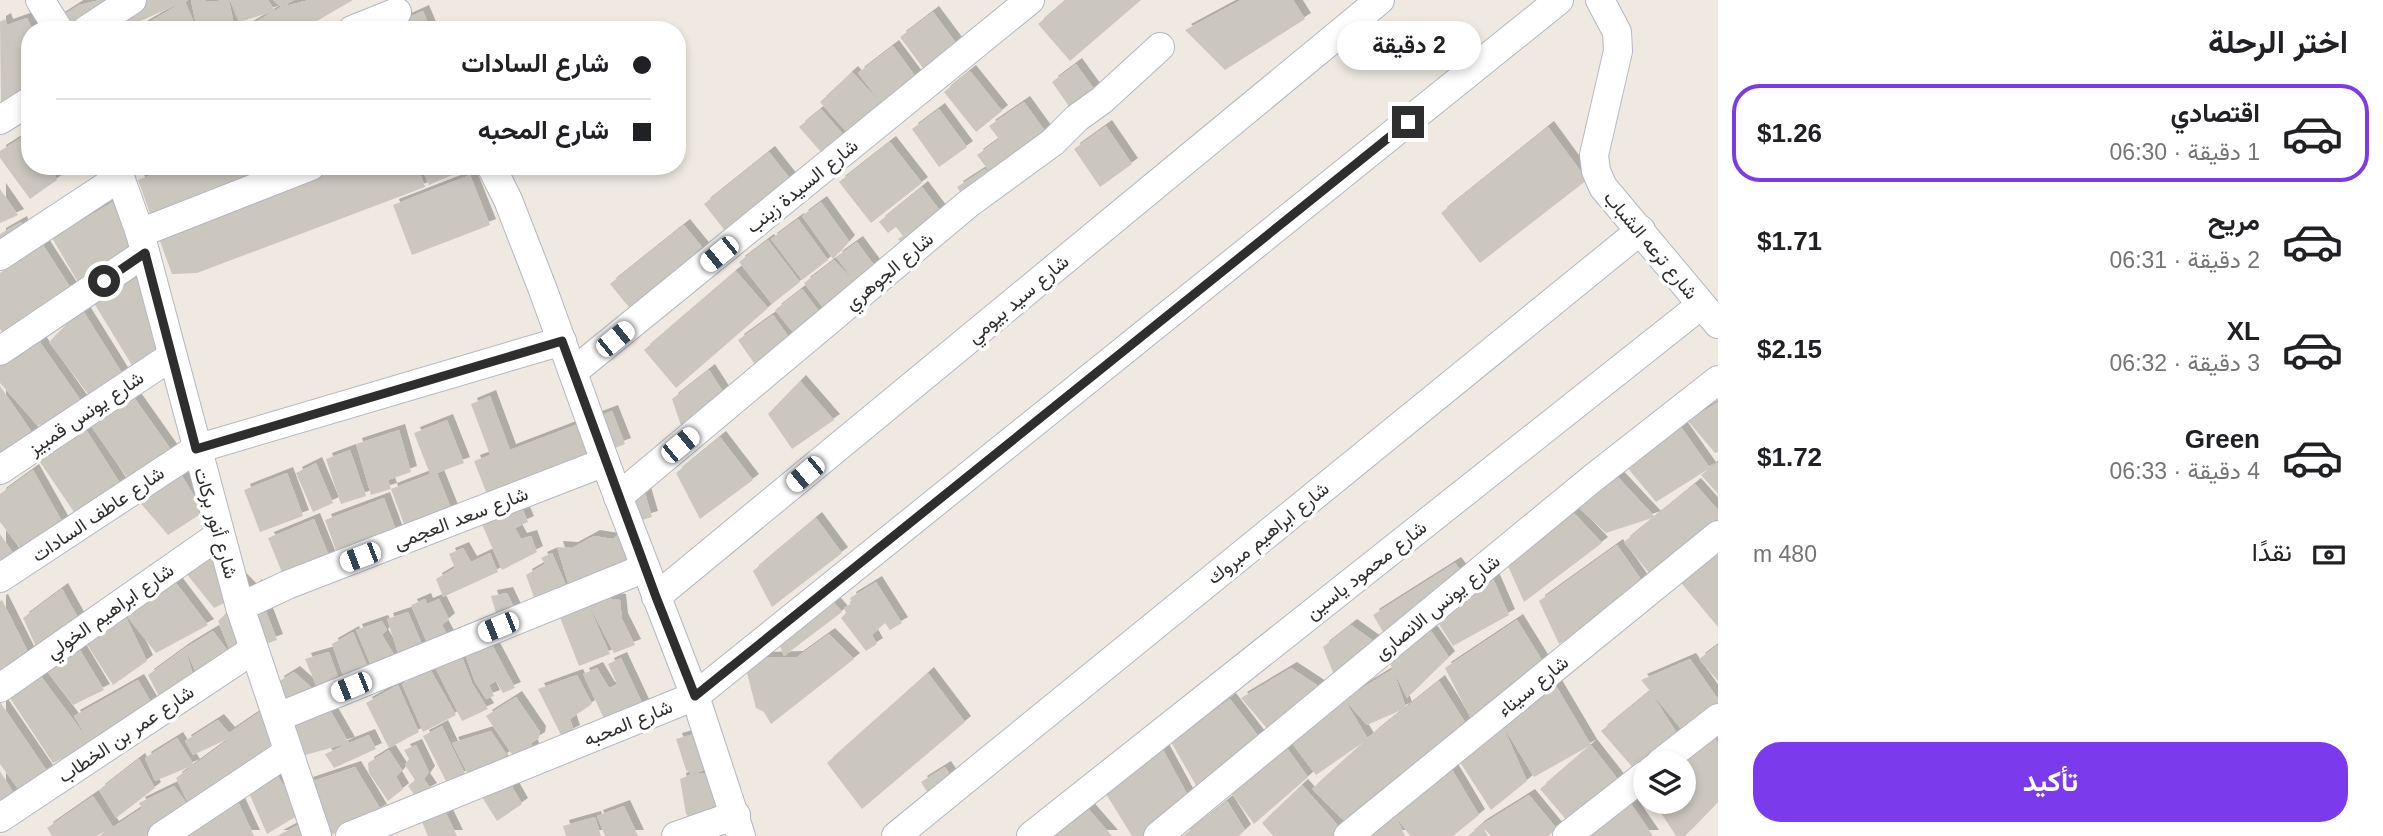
<!DOCTYPE html>
<html lang="ar">
<meta charset="utf-8">
<style>
body{margin:0;font-family:Helvetica,Vazirmatn,sans-serif;background:#f2f2f2;color:#202124;direction:rtl;height:100vh;display:flex;flex-direction:column;font-size:26px;white-space:nowrap}
*{box-sizing:border-box;margin:0}
p{font-size:23px;color:#757577}
.icon{flex:none;width:38px;height:38px;fill:none;stroke:currentColor;stroke-width:2;stroke-linecap:round;stroke-linejoin:round}
.map{position:relative;flex:1;overflow:hidden;direction:ltr}
.details{display:flex;flex-direction:column;background:#fff;width:665px}
.details>*{flex:none}
.hud{position:absolute;left:21px;top:21px;width:665px;height:154px;border-radius:28px;box-shadow:0 4px 10px #0003;direction:rtl;display:grid;align-content:center;height:154px;padding:0 35px;background:#fff}
.controls{position:absolute;left:1633px;top:751px;display:grid;gap:14px}
.controls a{display:grid;place-items:center;width:63px;height:63px;border-radius:50%;background:#fff;box-shadow:0 4px 10px #0003;font-size:35px}
.end{position:absolute;width:32px;height:32px;margin:-16px;border:9px solid #2e2e2e;background:#fff;box-shadow:0 0 0 4px #fff}
.from{border-radius:50%}
.bubble{position:absolute;height:49px;border-radius:24px;background:#fff;box-shadow:0 4px 10px #0003;font-size:23px;font-weight:700;line-height:49px;text-align:center;direction:rtl}
.car{position:absolute;width:21px;height:42px;margin:-21px -10px;border-radius:9px;box-shadow:0 0 5px 2px #0007;background:linear-gradient(#fff 24%,#345 0 40%,#fff 0 76%,#345 0 86%,#fff 0)}
.hud b{display:flex;align-items:center;gap:24px;height:66px;font-size:26px}
.hud b+b{border-top:2px solid #e0e0e0}
.hud i{width:18px;height:18px;background:#202124}
ul{padding:0;list-style:none}
li{display:flex;align-items:center;gap:21px;height:98px;margin:0 14px 10px;padding:0 21px;border:4px solid transparent;border-radius:28px}
li div{flex:1}
li b{display:block;font-size:26px}
li em{font-style:normal;font-weight:700}
li.current{border-color:#7c3aed}
li>.icon{width:63px;height:63px;stroke-width:1.5}
h2{padding:0 35px;font-size:32px;line-height:84px}
.pay{display:flex;align-items:center;gap:18px;height:77px;padding:0 35px;font-size:26px}
.pay p{margin-inline-start:auto}
.primary-button{display:flex;gap:14px;margin-top:auto;padding:14px 35px}
.primary-button a{flex:1;height:80px;border-radius:28px;background:#7c3aed;color:#fff;font-size:28px;font-weight:700;line-height:80px;text-align:center}
main{display:flex;flex:1;min-height:0}
.map>svg:first-child{display:block}
.building{fill:#cbc7bf;filter:url(#shadow)}
.lines{fill:none;stroke-linecap:round;stroke-linejoin:round}
.street-casing{stroke:#b4b7c1;stroke-width:30}
.street{stroke:#fff;stroke-width:28}
.route{stroke:#2e2e2e;stroke-width:9}
.labels{text-anchor:middle;dominant-baseline:central;stroke-width:7;stroke-linejoin:round;paint-order:stroke}
.street-label{font-size:19px;fill:#2e2e2e;stroke:#fff}
</style>
<main>
<section class="details">
<h2>اختر الرحلة</h2>
<ul>
<li class="current"><svg class="icon" aria-label="car" viewBox="0 0 24 24"><path d="M5 17H2v-5l4-1 3-4h7l3 4 3 1v5h-3M9 17h6M6 11h13"/><circle cx="7" cy="17" r="2"/><circle cx="17" cy="17" r="2"/></svg><div><b>اقتصادي</b><p>1 دقيقة · 06:30</p></div><em>$1.26</em></li>
<li><svg class="icon" aria-label="car" viewBox="0 0 24 24"><path d="M5 17H2v-5l4-1 3-4h7l3 4 3 1v5h-3M9 17h6M6 11h13"/><circle cx="7" cy="17" r="2"/><circle cx="17" cy="17" r="2"/></svg><div><b>مريح</b><p>2 دقيقة · 06:31</p></div><em>$1.71</em></li>
<li><svg class="icon" aria-label="car" viewBox="0 0 24 24"><path d="M5 17H2v-5l4-1 3-4h7l3 4 3 1v5h-3M9 17h6M6 11h13"/><circle cx="7" cy="17" r="2"/><circle cx="17" cy="17" r="2"/></svg><div><b>XL</b><p>3 دقيقة · 06:32</p></div><em>$2.15</em></li>
<li><svg class="icon" aria-label="car" viewBox="0 0 24 24"><path d="M5 17H2v-5l4-1 3-4h7l3 4 3 1v5h-3M9 17h6M6 11h13"/><circle cx="7" cy="17" r="2"/><circle cx="17" cy="17" r="2"/></svg><div><b>Green</b><p>4 دقيقة · 06:33</p></div><em>$1.72</em></li>
</ul>
<div class="pay"><svg class="icon" aria-label="cash" viewBox="0 0 24 24"><path d="M3 7h18v10H3z"/><circle cx="12" cy="12" r="2"/></svg>نقدًا<p>480 m</p></div>
<div class="primary-button"><a>تأكيد</a></div>
</section>
<div class="map">
<svg width="1718" height="836" viewBox="0 0 1718 836">
<defs>
<filter id="shadow"><feDropShadow dx="6" dy="-6" stdDeviation="0" flood-color="#0004"/></filter>
</defs>
<rect width="100%" height="100%" fill="#efe9e1"/>
<g class="building">
<polygon points="100,0 188,0 185,2 197,29 191,0 205,0 206,2 229,0 235,30 136,30 183,2 120,30 100,30 84,11 98,30 40,30 79,5"/>
<polygon points="230,0 268,0 275,11 239,22"/>
<polygon points="273,0 294,0 281,7 309,0 353,0 310,25 309,30 286,30 281,7"/>
<polygon points="1066,0 1141,0 1070,61 1038,24"/>
<polygon points="1241,0 1293,0 1305,19 1225,70 1185,30"/>
<polygon points="281,7 284,30 239,30 247,27"/>
<polygon points="423,11 431,30 381,30"/>
<polygon points="933,12 959,47 926,72 900,37"/>
<polygon points="27,18 33,30 30,30 30,86 1,105 0,22 5,19 7,25"/>
<polygon points="893,46 919,81 851,137 820,102 852,72 881,103 858,73"/>
<polygon points="1076,64 1102,100 1077,118 1052,82"/>
<polygon points="970,71 1002,111 976,132 944,92"/>
<polygon points="1024,102 1053,142 997,182 977,155 999,139 989,126"/>
<polygon points="821,109 856,149 834,167 799,127"/>
<polygon points="939,109 967,147 939,167 912,129"/>
<polygon points="1106,126 1132,164 1100,187 1074,149"/>
<polygon points="1548,127 1587,180 1480,263 1441,213"/>
<polygon points="30,132 30,166 51,166 57,180 30,199 0,158 0,151"/>
<polygon points="890,142 922,183 871,223 839,182"/>
<polygon points="769,152 795,185 729,236 704,204"/>
<polygon points="174,166 283,166 151,216 138,180"/>
<polygon points="326,166 417,166 425,187 197,273 172,274 156,230"/>
<polygon points="421,166 473,166 429,185"/>
<polygon points="985,169 997,182 968,204 957,187"/>
<polygon points="470,175 490,225 412,255 393,205"/>
<polygon points="922,187 947,220 908,251 898,239 903,236 896,227 888,233 879,222"/>
<polygon points="0,189 18,215 0,223"/>
<polygon points="113,202 143,252 82,289 52,238"/>
<polygon points="821,202 849,241 833,259 802,216"/>
<polygon points="798,219 828,260 802,280 771,239"/>
<polygon points="21,222 32,252 43,245 74,293 5,337 0,329 0,273 14,263 0,271 0,234"/>
<polygon points="684,225 715,263 641,322 610,284"/>
<polygon points="768,240 800,282 772,304 739,262"/>
<polygon points="857,242 877,269 828,314 804,283 834,260 855,282 836,257"/>
<polygon points="736,271 768,308 676,388 644,350"/>
<polygon points="141,275 157,352 133,367 94,303"/>
<polygon points="802,289 826,320 799,340 775,310"/>
<polygon points="82,309 125,378 91,398 49,342"/>
<polygon points="773,315 801,354 765,379 738,340"/>
<polygon points="37,338 84,405 38,426 0,383 0,362"/>
<polygon points="709,370 736,412 689,449 672,399"/>
<polygon points="800,381 834,420 792,449 768,414"/>
<polygon points="0,386 40,444 0,460"/>
<polygon points="126,386 174,454 128,479 89,423"/>
<polygon points="490,396 510,450 612,411 625,444 488,497 474,461 490,455 471,404"/>
<polygon points="1718,402 1718,452 1715,453 1688,421"/>
<polygon points="447,420 464,463 437,473 453,513 407,532 391,489 430,474 414,433"/>
<polygon points="1681,427 1710,468 1718,462 1718,494 1701,475 1710,468 1656,502 1626,466"/>
<polygon points="85,428 123,488 74,512 38,459"/>
<polygon points="399,430 411,472 388,480 391,489 371,495 356,444"/>
<polygon points="720,437 753,480 700,519 676,473"/>
<polygon points="350,450 366,496 341,504 326,459"/>
<polygon points="174,463 204,512 168,535 131,492"/>
<polygon points="316,463 333,503 313,512 296,473"/>
<polygon points="638,469 652,517 629,524"/>
<polygon points="33,470 64,525 21,549 0,522 0,494"/>
<polygon points="1613,472 1655,517 1606,533 1576,505"/>
<polygon points="287,473 303,516 260,532 244,490"/>
<polygon points="1695,484 1718,510 1718,525 1653,578 1624,542"/>
<polygon points="384,498 397,533 338,556 325,520"/>
<polygon points="522,508 528,522 515,528 521,539 531,536 537,552 502,570 481,522"/>
<polygon points="1572,511 1602,543 1524,602 1508,566"/>
<polygon points="816,518 842,553 772,607 753,571"/>
<polygon points="314,519 333,566 287,585 268,538"/>
<polygon points="623,531 628,564 569,586 557,547 572,548 594,536 613,539"/>
<polygon points="0,534 21,565 0,568"/>
<polygon points="1617,545 1649,591 1559,644 1539,601"/>
<polygon points="1718,545 1718,627 1672,572"/>
<polygon points="463,548 471,562 490,553 498,572 443,597 436,579 455,568 449,554"/>
<polygon points="212,550 251,590 256,585 277,640 232,656 218,621 251,590 214,608 186,573"/>
<polygon points="552,553 569,592 537,606 526,575 545,564 541,558"/>
<polygon points="1455,563 1465,576 1386,637 1373,615"/>
<polygon points="1492,576 1509,615 1453,646 1437,621"/>
<polygon points="173,579 208,625 156,653 123,611"/>
<polygon points="876,582 902,623 890,630 885,623 872,635 877,644 866,651 841,618 846,613 844,608 852,603 850,598"/>
<polygon points="62,589 81,623 37,649 23,618"/>
<polygon points="824,591 842,612 784,656 774,631"/>
<polygon points="507,593 516,612 498,620 491,596"/>
<polygon points="604,598 620,600 622,619 635,645 614,653 589,605"/>
<polygon points="425,599 427,604 439,599 449,619 442,625 450,640 431,652 411,605"/>
<polygon points="2,600 29,654 0,678 0,601"/>
<polygon points="587,602 610,654 579,666 559,615"/>
<polygon points="123,611 147,661 113,685 86,643"/>
<polygon points="408,612 425,651 401,662 387,619"/>
<polygon points="1517,620 1545,665 1470,717 1445,668"/>
<polygon points="382,621 387,630 382,635 398,661 374,673 356,630"/>
<polygon points="1351,625 1379,645 1334,675 1323,647"/>
<polygon points="1429,628 1449,657 1407,698 1388,659"/>
<polygon points="213,631 242,670 205,693 185,648 200,698 165,708 148,675 185,648"/>
<polygon points="353,632 369,670 346,684 332,644"/>
<polygon points="829,634 854,659 771,724 764,712 756,708 746,669 762,658 797,657"/>
<polygon points="491,643 515,688 503,693 496,681 489,685 494,696 486,699 475,682 465,654"/>
<polygon points="77,645 104,690 73,705 46,670"/>
<polygon points="1718,645 1718,681 1699,659"/>
<polygon points="329,652 341,685 320,695 305,659"/>
<polygon points="461,654 472,683 488,709 462,721 434,665"/>
<polygon points="621,658 644,707 606,723 583,674 597,668 609,688 617,684 608,664"/>
<polygon points="1690,659 1718,699 1718,704 1682,730 1650,691 1678,735 1641,777 1601,731 1650,691 1641,680"/>
<polygon points="1291,668 1323,689 1270,732 1241,698"/>
<polygon points="430,669 456,715 423,732 402,684"/>
<polygon points="1393,669 1406,708 1367,725 1344,699"/>
<polygon points="294,672 320,695 287,705 278,682"/>
<polygon points="928,673 965,722 862,809 827,763"/>
<polygon points="40,675 89,741 74,716 138,680 154,707 92,745 53,763 8,695"/>
<polygon points="577,675 592,704 570,719 574,731 562,737 538,689"/>
<polygon points="1439,681 1468,727 1408,771 1400,763 1415,782 1343,820 1312,789 1375,732"/>
<polygon points="398,685 419,732 389,748 366,703"/>
<polygon points="1556,686 1591,745 1620,782 1575,830 1540,789 1591,745 1534,777 1502,724"/>
<polygon points="516,697 540,732 539,738 531,743 533,749 518,763 486,716"/>
<polygon points="1230,699 1259,737 1197,787 1171,742"/>
<polygon points="1344,699 1368,739 1316,775 1291,742"/>
<polygon points="0,702 47,771 19,790 0,764"/>
<polygon points="264,709 278,747 191,809 146,836 99,836 106,831 96,836 52,836 47,828 93,796 113,827 142,808 139,803 174,786 191,809 176,778 232,737 193,755 185,741 218,720 229,733"/>
<polygon points="330,710 349,743 369,735 376,749 334,768 325,754 349,743 305,755 295,724"/>
<polygon points="1502,724 1527,781 1491,810 1460,762"/>
<polygon points="442,726 465,774 447,783 423,736"/>
<polygon points="491,731 507,755 501,759 504,765 470,778 452,743"/>
<polygon points="697,733 719,766 692,774 721,773 736,815 696,824 686,814 680,779 692,774 686,770 676,739"/>
<polygon points="1714,737 1718,743 1718,802 1685,836 1676,836 1654,802 1684,802 1684,763"/>
<polygon points="177,738 194,765 155,781 145,758"/>
<polygon points="416,745 429,772 424,779 431,789 416,797 408,786 415,780 405,765 409,759 404,750"/>
<polygon points="1161,746 1194,807 1144,836 1132,836 1103,789"/>
<polygon points="1287,748 1308,777 1254,824 1230,791"/>
<polygon points="389,750 402,770 396,777 403,789 388,801 369,773 368,763"/>
<polygon points="139,759 155,788 116,818 99,790"/>
<polygon points="355,767 381,810 329,836 307,783"/>
<polygon points="945,767 960,790 937,808 921,782"/>
<polygon points="1451,768 1479,815 1453,836 1410,836 1395,815 1405,836 1369,836"/>
<polygon points="0,771 16,797 0,802"/>
<polygon points="275,771 300,814 267,834 248,791"/>
<polygon points="509,781 522,804 497,821 482,797"/>
<polygon points="1302,785 1342,830 1333,836 1273,836 1262,823"/>
<polygon points="235,795 254,836 179,836"/>
<polygon points="1529,795 1557,829 1548,836 1491,836 1481,825 1488,836 1468,836 1481,825"/>
<polygon points="1227,801 1245,830 1239,836 1183,836"/>
<polygon points="1084,804 1112,836 1050,836"/>
<polygon points="1631,804 1653,836 1583,836"/>
<polygon points="624,806 638,836 605,836 597,816"/>
<polygon points="443,807 457,836 428,836 419,815"/>
<polygon points="595,817 601,836 566,836 563,826"/>
<polygon points="298,825 303,836 277,836"/>
</g>
<g class="lines">
<g class="street-casing">
<g id="street">
<polyline points="40,0 59,30"/>
<polyline points="1600,0 1617,32 1618,51 1594,155 1596,171 1603,187 1718,324"/>
<polyline points="86,30 132,0"/>
<polyline points="352,30 397,12"/>
<polyline points="0,120 30,101"/>
<polyline points="116,166 140,233 240,607 317,836"/>
<polyline points="491,166 508,200 543,290 611,478 695,696 741,836"/>
<polyline points="140,233 311,166"/>
<polyline points="0,256 120,177"/>
<polyline points="0,351 145,253"/>
<polyline points="573,372 1030,0"/>
<polyline points="0,470 172,356"/>
<polyline points="618,497 968,204 1053,142 1077,118 1102,100 1160,47"/>
<polyline points="0,578 196,449 562,341"/>
<polyline points="656,597 1380,0"/>
<polyline points="240,607 287,585 605,462"/>
<polyline points="0,688 219,535"/>
<polyline points="278,717 645,568"/>
<polyline points="1660,763 1718,718"/>
<polyline points="0,818 253,650"/>
<polyline points="162,836 288,752"/>
<polyline points="350,836 695,696 1559,0"/>
<polyline points="676,836 736,815"/>
<polyline points="896,836 1641,230"/>
<polyline points="1031,836 1701,305"/>
<polyline points="1158,836 1593,478 1718,380"/>
<polyline points="1348,836 1718,535"/>
<polyline points="1567,836 1645,775"/>
</g>
</g>
<use href="#street" class="street"/>
</g>
<g class="lines">
<polyline class="route" points="104,281 145,253 196,449 562,341 656,597 695,696 1408,122"/>
</g>
<g class="labels">
<g class="street-label">
<text transform="translate(802 186) rotate(-39)">شارع السيدة زينب</text>
<text transform="translate(1651 245) rotate(50)">شارع ترعه الشباب</text>
<text transform="translate(889 271) rotate(-40)">شارع الجوهري</text>
<text transform="translate(1018 299) rotate(-40)">شارع سيد بيومي</text>
<text transform="translate(86 413) rotate(-34)">شارع يونس قمبيز</text>
<text transform="translate(98 514) rotate(-34)">شارع عاطف السادات</text>
<text transform="translate(461 518) rotate(-21)">شارع سعد العجمى</text>
<text transform="translate(216 523) rotate(74)">شارع أنور بركات</text>
<text transform="translate(1268 533) rotate(-39)">شارع ابراهيم مبروك</text>
<text transform="translate(1366 570) rotate(-38)">شارع محمود ياسين</text>
<text transform="translate(1437 607) rotate(-39)">شارع يونس الانصارى</text>
<text transform="translate(110 611) rotate(-35)">شارع ابراهيم الخولي</text>
<text transform="translate(1533 686) rotate(-39)">شارع سيناء</text>
<text transform="translate(628 723) rotate(-22)">شارع المحبه</text>
<text transform="translate(126 734) rotate(-34)">شارع عمر بن الخطاب</text>
</g>
</g>
</svg>
<div class="controls">
<a><svg class="icon" aria-label="layers" viewBox="0 0 24 24"><path d="M12 4l9 5-9 5-9-5zM3 14l9 5 9-5"/></svg></a>
</div>
<i class="end from" style="left:104px;top:281px"></i>
<i class="end" style="left:1408px;top:122px"></i>
<div class="bubble" style="left:1337px;top:21px;width:144px">2 دقيقة</div>
<i class="car" style="left:719px;top:254px;rotate:231deg"></i>
<i class="car" style="left:615px;top:339px;rotate:51deg"></i>
<i class="car" style="left:680px;top:445px;rotate:50deg"></i>
<i class="car" style="left:805px;top:474px;rotate:230deg"></i>
<i class="car" style="left:360px;top:557px;rotate:249deg"></i>
<i class="car" style="left:498px;top:627px;rotate:248deg"></i>
<i class="car" style="left:351px;top:687px;rotate:248deg"></i>
<div class="hud">
<b><i class="from"></i>شارع السادات</b>
<b><i></i>شارع المحبه</b>
</div>
</div>
</main>
